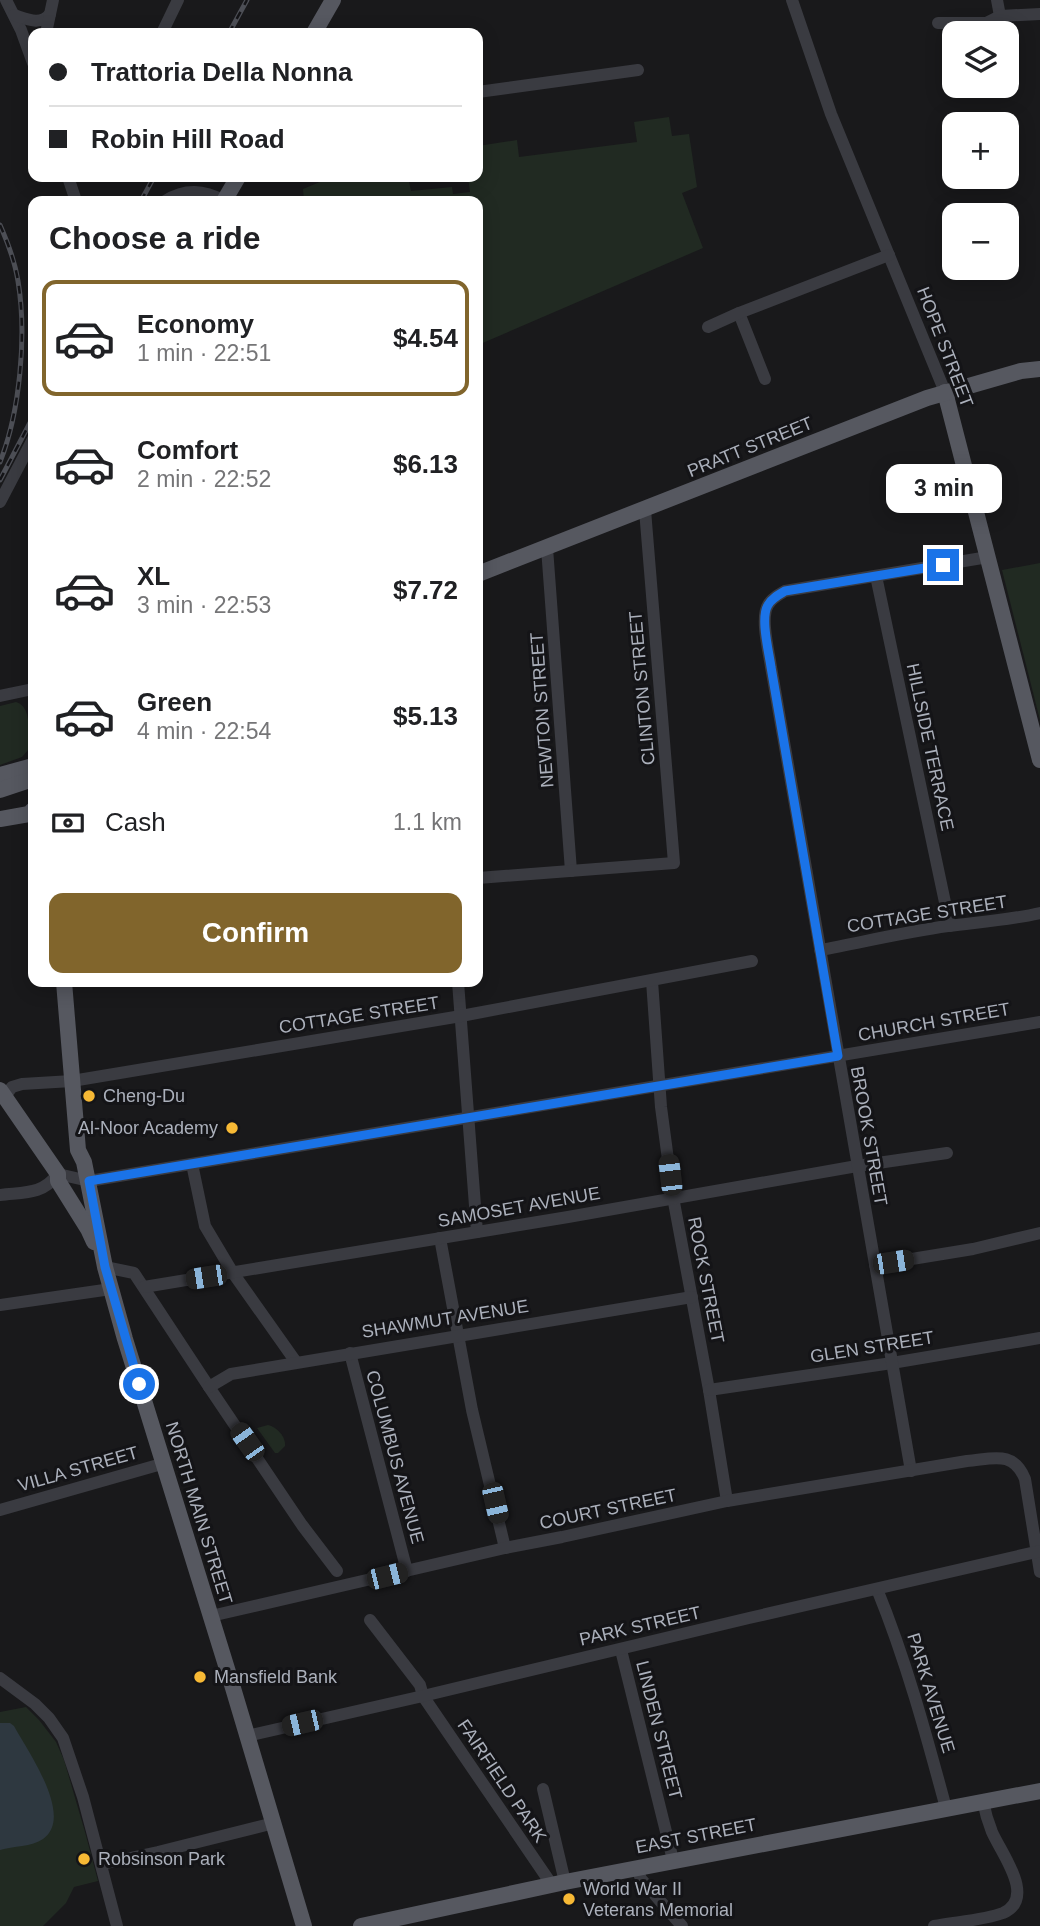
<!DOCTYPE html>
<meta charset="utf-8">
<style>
body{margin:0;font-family:Arial,sans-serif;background:#f2f2f2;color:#202124;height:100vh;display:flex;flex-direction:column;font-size:26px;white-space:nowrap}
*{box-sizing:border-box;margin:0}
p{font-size:23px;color:#757577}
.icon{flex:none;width:38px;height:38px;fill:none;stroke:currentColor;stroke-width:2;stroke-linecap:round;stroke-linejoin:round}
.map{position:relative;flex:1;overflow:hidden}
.sheet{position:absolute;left:28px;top:196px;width:455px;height:791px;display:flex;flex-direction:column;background:#fff;border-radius:14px;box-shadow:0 4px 18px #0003}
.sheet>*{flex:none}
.hud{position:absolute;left:28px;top:28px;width:455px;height:154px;border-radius:14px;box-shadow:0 4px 18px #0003;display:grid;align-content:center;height:154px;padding:0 21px;background:#fff}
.buttons{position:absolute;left:942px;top:21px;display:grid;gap:14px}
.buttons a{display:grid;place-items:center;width:77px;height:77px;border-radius:14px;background:#fff;box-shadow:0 4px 18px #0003;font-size:35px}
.end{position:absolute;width:32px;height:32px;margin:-16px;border:9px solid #1a73e8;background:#fff;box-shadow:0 0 0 4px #fff}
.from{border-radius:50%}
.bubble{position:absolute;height:49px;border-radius:14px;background:#fff;box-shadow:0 4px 18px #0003;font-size:23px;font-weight:600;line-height:49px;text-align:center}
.car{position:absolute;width:21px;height:42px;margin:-21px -10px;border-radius:9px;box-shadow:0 0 5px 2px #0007;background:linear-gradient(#222 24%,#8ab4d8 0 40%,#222 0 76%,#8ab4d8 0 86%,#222 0)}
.hud b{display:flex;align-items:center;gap:24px;height:66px;font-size:26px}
.hud b+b{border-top:2px solid #e0e0e0}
.hud i{width:18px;height:18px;background:#202124}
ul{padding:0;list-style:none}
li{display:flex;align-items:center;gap:21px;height:116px;margin:0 14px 10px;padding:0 7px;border:4px solid transparent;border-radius:14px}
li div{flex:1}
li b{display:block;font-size:26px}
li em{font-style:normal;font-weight:600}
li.current{border-color:#81652c}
li>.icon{width:63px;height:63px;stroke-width:1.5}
h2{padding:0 21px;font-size:32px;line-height:84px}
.pay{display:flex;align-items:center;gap:18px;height:77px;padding:0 21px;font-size:26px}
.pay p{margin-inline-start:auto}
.action{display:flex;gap:14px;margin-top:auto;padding:14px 21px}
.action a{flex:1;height:80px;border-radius:14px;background:#81652c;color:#fff;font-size:28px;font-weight:600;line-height:80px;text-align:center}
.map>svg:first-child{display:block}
.green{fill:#212a22}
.water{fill:#2e3840}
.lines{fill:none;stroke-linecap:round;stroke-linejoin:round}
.minor{stroke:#3a3b41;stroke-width:12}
.major{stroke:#565860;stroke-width:16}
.rail-casing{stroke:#4d4f56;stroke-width:5}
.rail{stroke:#141417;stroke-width:2.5;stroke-dasharray:8;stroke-linecap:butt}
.route{stroke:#1a73e8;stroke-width:9}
.poi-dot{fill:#f7b935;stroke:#141417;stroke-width:2.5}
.labels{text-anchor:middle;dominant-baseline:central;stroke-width:6;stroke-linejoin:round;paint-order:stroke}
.street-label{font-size:18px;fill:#abb0bb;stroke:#141417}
.poi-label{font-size:18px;fill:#abb0bb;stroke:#141417;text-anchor:start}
</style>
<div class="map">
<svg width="1040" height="1926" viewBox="0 0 1040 1926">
<rect width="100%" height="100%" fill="#19191b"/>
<g class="green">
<polygon points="669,117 672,136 689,134 697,187 682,193 703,248 478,345 478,201 304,201 303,189 332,177 408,177 411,191 452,187 453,194 470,192 468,177 478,177 478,146 517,140 519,157 637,142 634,122"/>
<polygon points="1040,563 1040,720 1002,570"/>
<path d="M16,702C33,707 28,735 28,750L22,757L0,765V706Z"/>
<path d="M268,1425C277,1427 286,1437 285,1446L278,1453H275L257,1428Z"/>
<polygon points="26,1707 39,1720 56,1742 64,1760 85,1832 98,1881 74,1887 66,1903 43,1926 0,1926 0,1712"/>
</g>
<path class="water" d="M0,1723H10L14,1726C27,1750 75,1817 43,1839C32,1847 13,1846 0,1850Z"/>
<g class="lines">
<g class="minor">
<polyline points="6,0 21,30 33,63"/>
<polyline points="792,0 831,114 945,392"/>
<polyline points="997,0 1000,16"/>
<path d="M14,15C27,19 40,26 50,14"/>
<polyline points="938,23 986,23 1000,16 1040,14"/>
<polyline points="46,33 53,0"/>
<polyline points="162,33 178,0"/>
<polyline points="478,92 638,70"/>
<polyline points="68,177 76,201"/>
<path d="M165,201C186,188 203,190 225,201"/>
<polyline points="739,313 765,379"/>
<polyline points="708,327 739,313 889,255"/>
<polyline points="0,502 33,439"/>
<polyline points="547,548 571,871"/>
<polyline points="876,576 950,926"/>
<polyline points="0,696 33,689"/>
<polyline points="478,878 674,863 645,510"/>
<path d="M820,950C863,942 905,932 948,926C979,922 1010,920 1040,913"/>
<polyline points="652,981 661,1107 673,1197 709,1390 727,1501"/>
<polyline points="458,982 477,1232"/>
<polyline points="5,1096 12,1087 22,1084 72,1081 461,1016 752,961"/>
<polyline points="192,1164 205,1226 233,1273 296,1362"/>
<path d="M0,1195C25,1192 42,1195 58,1174L89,1181L1040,1022"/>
<polyline points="440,1238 472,1410 505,1548"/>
<polyline points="875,1265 973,1249 1040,1233"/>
<polyline points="105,1267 134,1273 209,1387 302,1525 337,1571"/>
<polyline points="144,1287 568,1217 857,1166 947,1153"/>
<polyline points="0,1305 111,1289"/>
<polyline points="350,1353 407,1571"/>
<polyline points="209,1387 231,1374 692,1297"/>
<polyline points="709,1390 892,1363 1040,1338"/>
<path d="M911,1471L771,667C769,652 760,618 768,605C771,599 778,595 785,591L988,557"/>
<polyline points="0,1510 165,1463"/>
<path d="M877,1589C906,1660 926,1734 946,1808"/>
<path d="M211,1616L505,1548L562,1537L727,1501L967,1461C993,1459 1013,1450 1025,1479L1040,1572"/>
<polyline points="370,1620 420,1685 423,1696 552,1885"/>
<polyline points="621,1650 673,1860"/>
<polyline points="0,1678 35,1704 49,1718 63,1738 83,1797 117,1926"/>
<polyline points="247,1736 423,1696 749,1618 1040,1551"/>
<polyline points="543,1789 565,1882"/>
<polyline points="102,1864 158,1852 274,1823"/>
<polyline points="637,1868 641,1879 682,1926"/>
<path d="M934,1926C954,1922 985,1920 1003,1913C1037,1898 1001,1853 992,1832C988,1822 985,1812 983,1801"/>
</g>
<g class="major">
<polyline points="314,33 333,0"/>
<polyline points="224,201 238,177"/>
<polyline points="945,392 1040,760"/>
<polyline points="478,574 927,398 1021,371 1040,369"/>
<polyline points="0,775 33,766"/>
<polyline points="0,790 33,779"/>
<polyline points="0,819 29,814 33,810"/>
<polyline points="64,982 78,1150 84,1162 105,1267 125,1339 233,1688 304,1926"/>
<polyline points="0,1090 58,1174 58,1181 88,1229 94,1242"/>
<polyline points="361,1926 565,1882 1040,1791"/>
</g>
<g class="rail-casing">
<g id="rail">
<polyline points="229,33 247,0"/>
<polyline points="141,201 154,177"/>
<path d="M0,225C8,243 15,262 18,281C27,335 20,412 0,462"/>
<polyline points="0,480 33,417"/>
</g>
</g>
<use href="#rail" class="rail"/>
</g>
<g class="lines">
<path class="route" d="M139,1384L105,1267L89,1181L838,1056L771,667C769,652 760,618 768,605C771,599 778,595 785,591L943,565"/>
</g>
<g class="poi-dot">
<circle cx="89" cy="1096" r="7"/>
<circle cx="232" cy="1128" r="7"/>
<circle cx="200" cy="1677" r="7"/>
<circle cx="84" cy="1859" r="7"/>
<circle cx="569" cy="1899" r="7"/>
</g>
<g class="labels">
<g class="street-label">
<text transform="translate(945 347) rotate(69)">HOPE STREET</text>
<text transform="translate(750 447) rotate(-22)">PRATT STREET</text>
<text transform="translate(642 688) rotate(-95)">CLINTON STREET</text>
<text transform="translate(542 710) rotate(-94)">NEWTON STREET</text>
<text transform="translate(930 747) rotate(78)">HILLSIDE TERRACE</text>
<text transform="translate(927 914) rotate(-9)">COTTAGE STREET</text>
<text transform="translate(359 1015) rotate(-9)">COTTAGE STREET</text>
<text transform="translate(934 1022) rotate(-10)">CHURCH STREET</text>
<text transform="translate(869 1136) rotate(80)">BROOK STREET</text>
<text transform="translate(519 1207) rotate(-10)">SAMOSET AVENUE</text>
<text transform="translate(706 1280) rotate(79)">ROCK STREET</text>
<text transform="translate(445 1319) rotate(-9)">SHAWMUT AVENUE</text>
<text transform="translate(872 1347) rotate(-9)">GLEN STREET</text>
<text transform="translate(395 1457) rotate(75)">COLUMBUS AVENUE</text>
<text transform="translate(78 1469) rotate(-16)">VILLA STREET</text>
<text transform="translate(608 1509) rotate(-12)">COURT STREET</text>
<text transform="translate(199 1513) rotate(73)">NORTH MAIN STREET</text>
<text transform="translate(640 1626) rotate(-13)">PARK STREET</text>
<text transform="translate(931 1693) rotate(73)">PARK AVENUE</text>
<text transform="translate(659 1730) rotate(76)">LINDEN STREET</text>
<text transform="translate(502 1781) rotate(56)">FAIRFIELD PARK</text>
<text transform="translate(696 1836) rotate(-11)">EAST STREET</text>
</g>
<g class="poi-label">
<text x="103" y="1096">Cheng-Du</text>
<text x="218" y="1128" text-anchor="end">Al-Noor Academy</text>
<text x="214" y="1677">Mansfield Bank</text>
<text x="98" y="1859">Robsinson Park</text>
<text x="583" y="1889">World War II<tspan x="583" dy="21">Veterans Memorial</tspan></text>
</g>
</g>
</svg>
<div class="buttons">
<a><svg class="icon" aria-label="layers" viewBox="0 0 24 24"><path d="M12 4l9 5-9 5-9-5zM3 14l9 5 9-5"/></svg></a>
<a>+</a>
<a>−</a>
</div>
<i class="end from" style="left:139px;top:1384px"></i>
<i class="end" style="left:943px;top:565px"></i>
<div class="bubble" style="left:886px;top:464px;width:116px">3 min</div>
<i class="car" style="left:670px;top:1175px;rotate:353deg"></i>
<i class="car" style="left:893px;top:1262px;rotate:81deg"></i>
<i class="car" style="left:206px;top:1277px;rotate:261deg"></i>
<i class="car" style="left:247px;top:1442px;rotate:325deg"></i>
<i class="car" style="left:495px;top:1503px;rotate:167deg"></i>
<i class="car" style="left:387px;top:1576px;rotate:76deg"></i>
<i class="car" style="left:302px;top:1723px;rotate:257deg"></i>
<div class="hud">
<b><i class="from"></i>Trattoria Della Nonna</b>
<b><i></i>Robin Hill Road</b>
</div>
<section class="sheet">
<h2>Choose a ride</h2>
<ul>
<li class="current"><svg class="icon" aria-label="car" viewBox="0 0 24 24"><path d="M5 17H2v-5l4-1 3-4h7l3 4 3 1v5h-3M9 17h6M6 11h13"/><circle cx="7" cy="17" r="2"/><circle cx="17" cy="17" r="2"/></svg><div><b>Economy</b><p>1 min · 22:51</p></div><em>$4.54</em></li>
<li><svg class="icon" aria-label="car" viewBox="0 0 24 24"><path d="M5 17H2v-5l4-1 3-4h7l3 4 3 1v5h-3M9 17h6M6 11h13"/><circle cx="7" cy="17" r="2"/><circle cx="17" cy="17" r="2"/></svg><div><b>Comfort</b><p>2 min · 22:52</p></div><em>$6.13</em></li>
<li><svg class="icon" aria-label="car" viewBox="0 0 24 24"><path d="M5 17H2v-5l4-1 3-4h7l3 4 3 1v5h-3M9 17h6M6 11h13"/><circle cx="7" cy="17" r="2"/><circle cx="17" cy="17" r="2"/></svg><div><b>XL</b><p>3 min · 22:53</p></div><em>$7.72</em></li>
<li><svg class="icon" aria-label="car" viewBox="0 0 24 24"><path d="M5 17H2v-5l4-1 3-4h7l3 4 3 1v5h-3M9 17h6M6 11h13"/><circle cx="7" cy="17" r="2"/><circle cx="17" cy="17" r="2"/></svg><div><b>Green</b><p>4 min · 22:54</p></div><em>$5.13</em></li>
</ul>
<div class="pay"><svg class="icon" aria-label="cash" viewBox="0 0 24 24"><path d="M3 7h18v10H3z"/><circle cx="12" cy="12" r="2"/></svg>Cash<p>1.1 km</p></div>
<div class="action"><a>Confirm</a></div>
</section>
</div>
